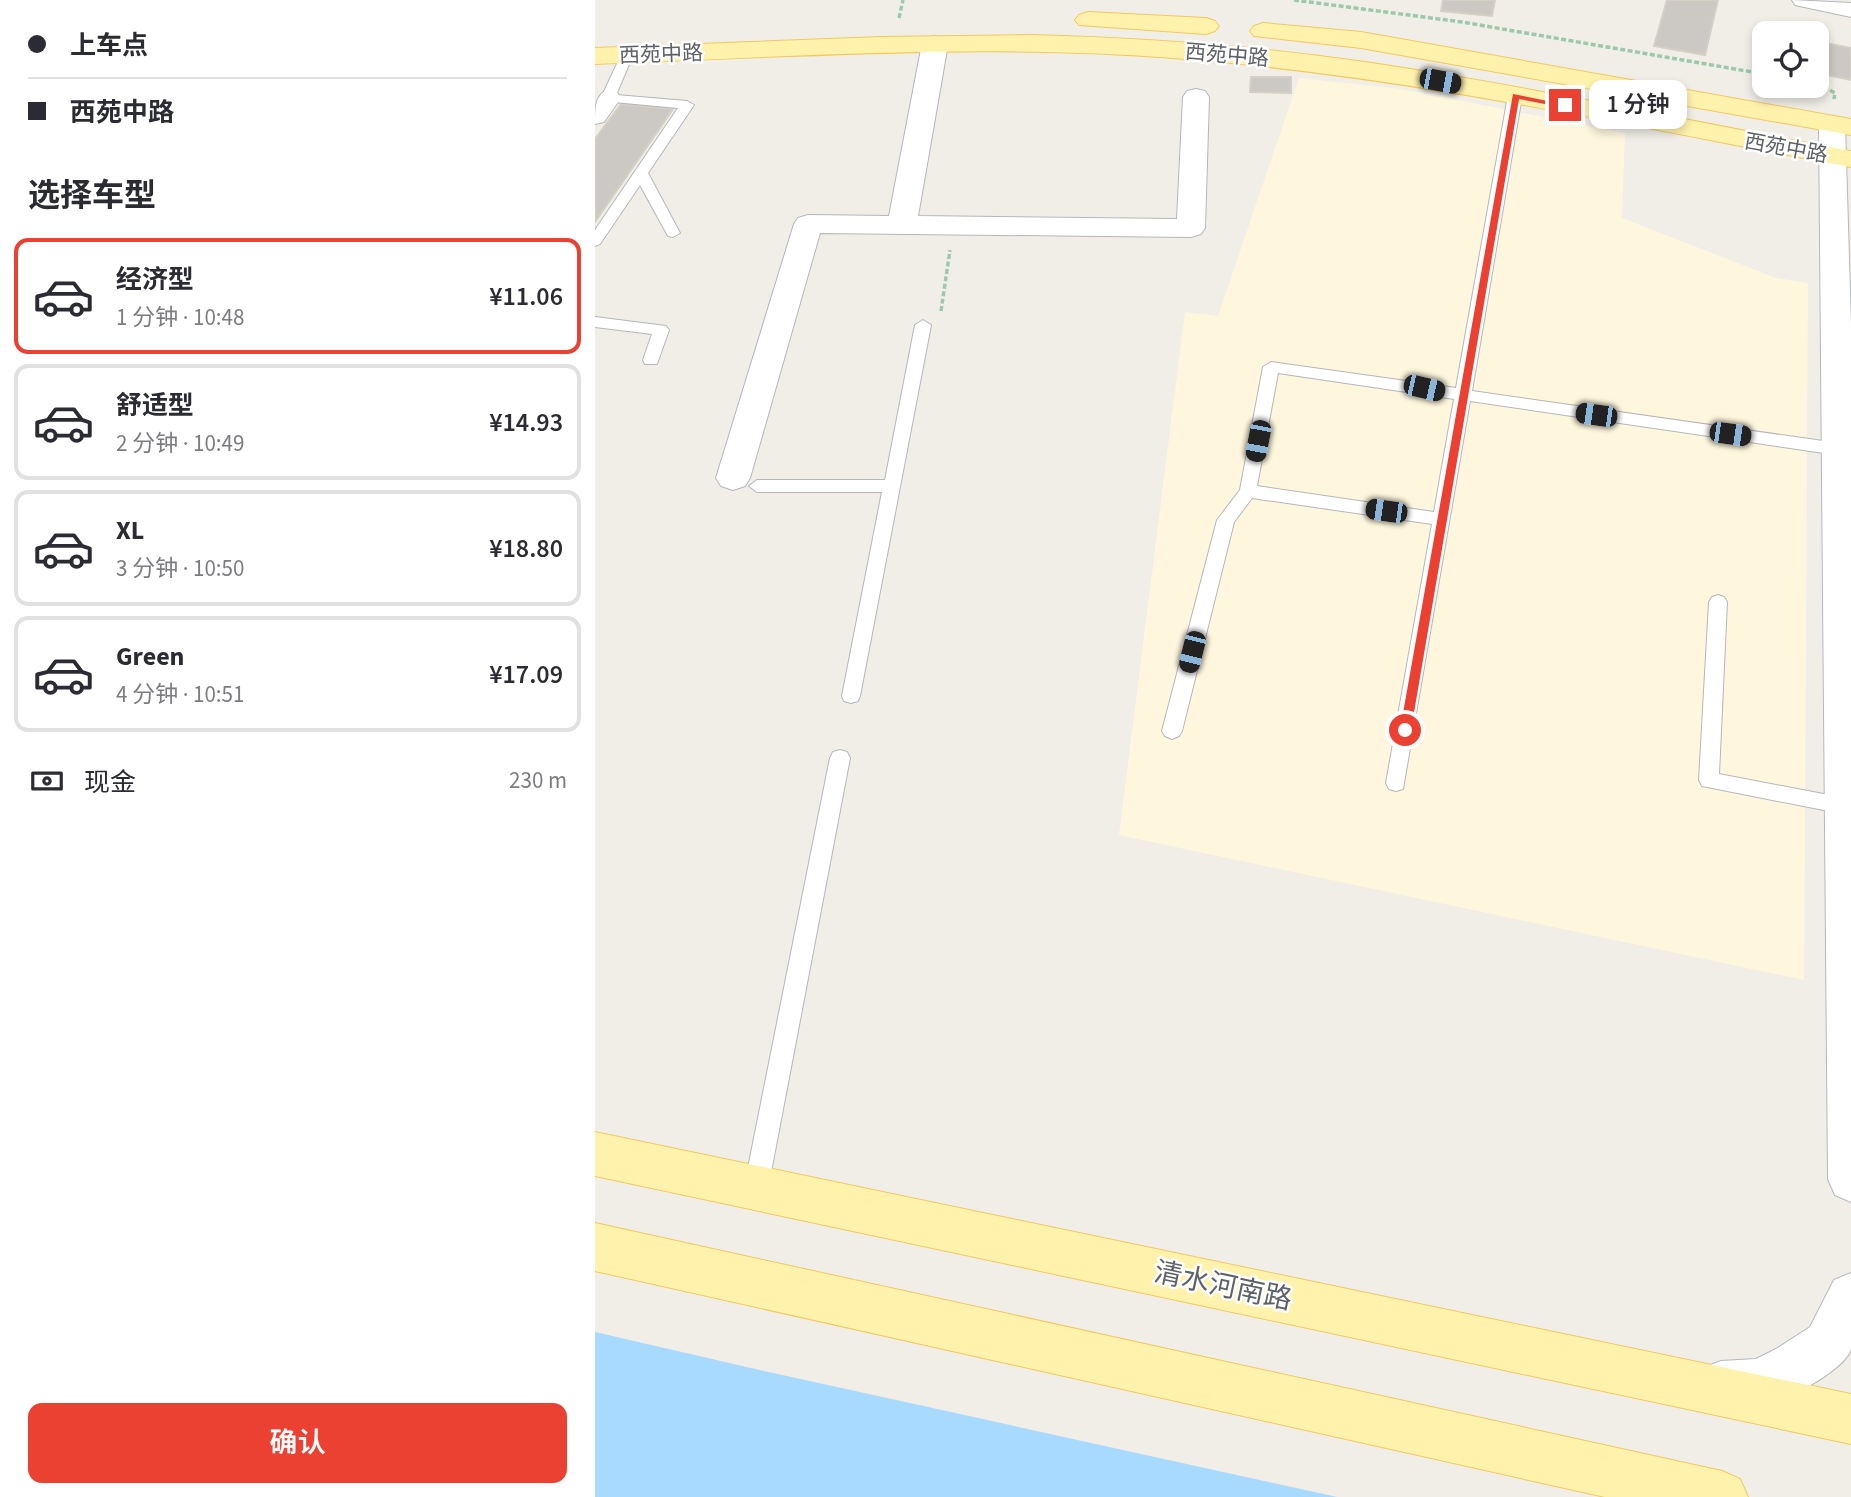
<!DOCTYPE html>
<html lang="zh">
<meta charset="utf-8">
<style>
body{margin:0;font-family:"Source Sans 3","Noto Sans SC",sans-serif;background:#f2f2f3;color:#2b2b33;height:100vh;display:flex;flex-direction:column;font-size:26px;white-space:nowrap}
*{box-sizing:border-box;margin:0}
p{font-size:23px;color:#7c7c81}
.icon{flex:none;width:38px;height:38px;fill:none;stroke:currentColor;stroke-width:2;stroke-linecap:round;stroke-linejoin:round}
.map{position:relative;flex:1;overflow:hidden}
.side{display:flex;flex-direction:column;background:#fff;width:595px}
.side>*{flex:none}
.top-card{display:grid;align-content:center;height:154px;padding:0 28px;background:#fff}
.tools{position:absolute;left:1157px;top:21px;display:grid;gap:14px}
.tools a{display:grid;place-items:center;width:77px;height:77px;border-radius:14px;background:#fff;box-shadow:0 4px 10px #0003;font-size:35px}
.end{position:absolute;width:32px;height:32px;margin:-16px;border:9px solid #eb4132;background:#fff;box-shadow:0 0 0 4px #fff}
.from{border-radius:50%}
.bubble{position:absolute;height:49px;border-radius:14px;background:#fff;box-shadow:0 4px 10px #0003;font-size:23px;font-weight:600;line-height:49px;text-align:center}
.car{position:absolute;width:21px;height:42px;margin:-21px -10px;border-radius:9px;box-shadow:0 0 5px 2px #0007;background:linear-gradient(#222 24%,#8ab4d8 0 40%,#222 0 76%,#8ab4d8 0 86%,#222 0)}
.top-card b{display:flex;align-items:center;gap:24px;height:66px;font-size:26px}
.top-card b+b{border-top:2px solid #e1e1e2}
.top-card i{width:18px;height:18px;background:#2b2b33}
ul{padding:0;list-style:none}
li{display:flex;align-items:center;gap:21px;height:116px;margin:0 14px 10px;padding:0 14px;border:4px solid #e1e1e2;border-radius:14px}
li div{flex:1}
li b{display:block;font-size:26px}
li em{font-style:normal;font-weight:600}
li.selected{border-color:#eb4132}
li>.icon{width:63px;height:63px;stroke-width:1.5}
h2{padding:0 28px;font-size:32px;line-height:84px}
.pay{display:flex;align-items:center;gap:18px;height:77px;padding:0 28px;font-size:26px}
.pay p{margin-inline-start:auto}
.cta{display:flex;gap:14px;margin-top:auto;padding:14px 28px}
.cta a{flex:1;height:80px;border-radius:14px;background:#eb4132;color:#fff;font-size:28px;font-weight:600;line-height:80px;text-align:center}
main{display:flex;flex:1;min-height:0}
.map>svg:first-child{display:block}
.commercial{fill:#fef7de}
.water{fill:#a8d9ff}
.building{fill:#ccc9c4;stroke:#d5d0c5;stroke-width:2}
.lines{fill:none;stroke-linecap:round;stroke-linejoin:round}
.lane-casing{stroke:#b4b7bb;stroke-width:2}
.street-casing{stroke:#b4b7bb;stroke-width:2}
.secondary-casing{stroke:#b5b9be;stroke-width:2}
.primary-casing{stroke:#f3c95d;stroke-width:2}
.path{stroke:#9cc9a9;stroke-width:3.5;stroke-dasharray:5 2.5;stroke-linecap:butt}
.lane{fill:#fff;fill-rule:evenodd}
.street{fill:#fff;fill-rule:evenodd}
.secondary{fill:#fff;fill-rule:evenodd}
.primary{fill:#fff2ad;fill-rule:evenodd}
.route{fill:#eb4132}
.labels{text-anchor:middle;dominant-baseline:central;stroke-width:5;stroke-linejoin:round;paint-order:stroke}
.far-street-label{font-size:21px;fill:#5e6267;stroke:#fff}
.near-street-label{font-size:28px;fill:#5e6267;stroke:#fff}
</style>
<main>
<section class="side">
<div class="top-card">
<b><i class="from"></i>上车点</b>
<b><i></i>西苑中路</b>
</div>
<h2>选择车型</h2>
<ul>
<li class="selected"><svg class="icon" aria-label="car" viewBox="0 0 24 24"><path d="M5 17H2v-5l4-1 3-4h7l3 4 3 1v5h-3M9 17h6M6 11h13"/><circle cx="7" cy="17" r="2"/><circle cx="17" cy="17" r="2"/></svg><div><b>经济型</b><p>1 分钟 · 10:48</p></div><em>¥11.06</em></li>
<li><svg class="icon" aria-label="car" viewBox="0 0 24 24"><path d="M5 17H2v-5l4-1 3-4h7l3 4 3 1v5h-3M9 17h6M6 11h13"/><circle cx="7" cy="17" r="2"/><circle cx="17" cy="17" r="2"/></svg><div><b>舒适型</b><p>2 分钟 · 10:49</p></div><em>¥14.93</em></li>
<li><svg class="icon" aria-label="car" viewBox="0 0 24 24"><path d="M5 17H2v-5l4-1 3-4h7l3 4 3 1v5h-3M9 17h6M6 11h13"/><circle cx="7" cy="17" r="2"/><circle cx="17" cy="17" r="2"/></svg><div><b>XL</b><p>3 分钟 · 10:50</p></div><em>¥18.80</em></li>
<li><svg class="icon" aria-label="car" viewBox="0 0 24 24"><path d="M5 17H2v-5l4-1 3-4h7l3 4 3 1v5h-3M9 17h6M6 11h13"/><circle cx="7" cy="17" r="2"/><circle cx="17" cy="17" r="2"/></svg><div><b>Green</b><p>4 分钟 · 10:51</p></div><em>¥17.09</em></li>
</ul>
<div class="pay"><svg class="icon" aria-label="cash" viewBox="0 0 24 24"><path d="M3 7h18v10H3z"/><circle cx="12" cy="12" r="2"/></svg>现金<p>230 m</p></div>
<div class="cta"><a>确认</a></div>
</section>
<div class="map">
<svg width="1256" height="1497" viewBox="0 0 1256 1497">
<rect width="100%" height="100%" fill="#f0eee7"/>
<polygon class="commercial" points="704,78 806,89 1030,133 1027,218 1181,278 1213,283 1209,980 524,835 590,312 623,316"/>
<polygon class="water" points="0,1332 169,1371 742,1497 0,1497"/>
<g class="building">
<polygon points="848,0 900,0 897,16 846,11"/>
<polygon points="1072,0 1123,0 1110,55 1059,46"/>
<polygon points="1225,42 1256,48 1256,80 1222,73"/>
<polygon points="656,77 696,77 696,93 655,92"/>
<polygon points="26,104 78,109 0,222 0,139"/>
</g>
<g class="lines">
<g class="lane-casing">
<g id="lane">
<polygon points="32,51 38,55 21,95 92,101 99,105 53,173 85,233 78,237 73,236 45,185 5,244 0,246 0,230 83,108 8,101 6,98 26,55"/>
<path d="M920,92L927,96L877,391L1242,443L1250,449L1242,455L875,401L808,789L801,791L794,789L791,783L837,524L657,498L639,522L587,731L584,736L577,739L570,736L567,731L622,520L645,490L668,367L676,362L861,388L913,96ZM683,373L859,399L839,512L662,486Z"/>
<polygon points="0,317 71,326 74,330 62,364 50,364 48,360 57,334 0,327"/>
<polygon points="328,320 336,325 265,696 263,701 256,703 249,701 247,696 287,492 162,492 154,486 162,480 290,480 320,325"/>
<polygon points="1123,595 1129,597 1132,602 1124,774 1249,798 1256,800 1256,812 1249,814 1107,786 1104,780 1114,602 1117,597"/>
<polygon points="245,750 252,752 255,758 173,1188 169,1196 161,1200 153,1196 149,1188 235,758 238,752"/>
</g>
</g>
<g class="street-casing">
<g id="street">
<polygon points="1197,0 1256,3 1256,17 1200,5"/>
<polygon points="340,36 349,39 353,44 323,216 582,219 588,97 592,91 601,89 610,91 614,97 610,228 606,234 596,237 225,233 155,478 150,486 138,490 126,486 121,478 199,224 203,218 213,215 294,216 327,44 331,39"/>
<path d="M13,90L22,92L26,98L9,122L0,124C0,109 0,94 13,90Z"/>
</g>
</g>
<g class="secondary-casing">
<g id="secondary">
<polygon points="1237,116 1247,118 1250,124 1256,326 1256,1202 1240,1195 1233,1179 1224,124 1227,118"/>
<path d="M1256,1273C1256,1292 1256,1332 1256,1349C1250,1371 1183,1405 1161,1409C1142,1412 1126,1411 1108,1404L1101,1386L1108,1368L1126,1361L1161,1359L1181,1349L1215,1327L1239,1280Z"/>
</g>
</g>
<g class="primary-casing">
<g id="primary">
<polygon points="493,12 611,18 620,21 624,26 620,31 611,34 484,25 480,20 484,15"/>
<polygon points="668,23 766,32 1256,119 1256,135 766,48 659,36 655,31 659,26"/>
<path d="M437,35C548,38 660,46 770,62C933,86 1094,121 1256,151V167C1031,125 807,75 578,58C385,43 193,57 0,64V48L286,37Z"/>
<polygon points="0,1132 1256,1394 1256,1444 0,1176"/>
<polygon points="0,1223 1127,1471 1145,1479 1153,1497 1010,1497 0,1271"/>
</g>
</g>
<g class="path">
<polyline points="699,0 867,22 1169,74"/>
<polyline points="304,18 308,0"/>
<polyline points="1222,83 1240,93 1239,99"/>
<polyline points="346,311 355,250"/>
</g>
<use href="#lane" class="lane"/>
<use href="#street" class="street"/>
<use href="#secondary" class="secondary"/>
<use href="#primary" class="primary"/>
</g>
<polygon class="route" points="918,94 973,105 970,108 924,99 816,730 810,735 805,730"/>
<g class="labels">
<g class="far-street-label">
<text transform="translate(66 54) rotate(-2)">西苑中路</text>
<text transform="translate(632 55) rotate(5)">西苑中路</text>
<text transform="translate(1191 148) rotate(10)">西苑中路</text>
</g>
<g class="near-street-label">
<text transform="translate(628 1286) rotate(12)">清水河南路</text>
</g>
</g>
</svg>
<div class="tools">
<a><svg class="icon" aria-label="locate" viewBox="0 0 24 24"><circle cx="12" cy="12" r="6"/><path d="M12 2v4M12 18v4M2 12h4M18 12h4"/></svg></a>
</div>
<i class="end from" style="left:810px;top:730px"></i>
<i class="end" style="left:970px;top:105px"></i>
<div class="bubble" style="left:994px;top:80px;width:98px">1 分钟</div>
<i class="car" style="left:845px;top:81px;rotate:101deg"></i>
<i class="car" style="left:829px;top:388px;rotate:103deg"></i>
<i class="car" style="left:1001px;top:415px;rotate:278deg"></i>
<i class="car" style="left:1135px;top:434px;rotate:98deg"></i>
<i class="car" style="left:663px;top:441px;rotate:191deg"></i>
<i class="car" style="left:791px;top:511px;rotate:278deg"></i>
<i class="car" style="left:597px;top:652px;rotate:194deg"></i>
</div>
</main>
